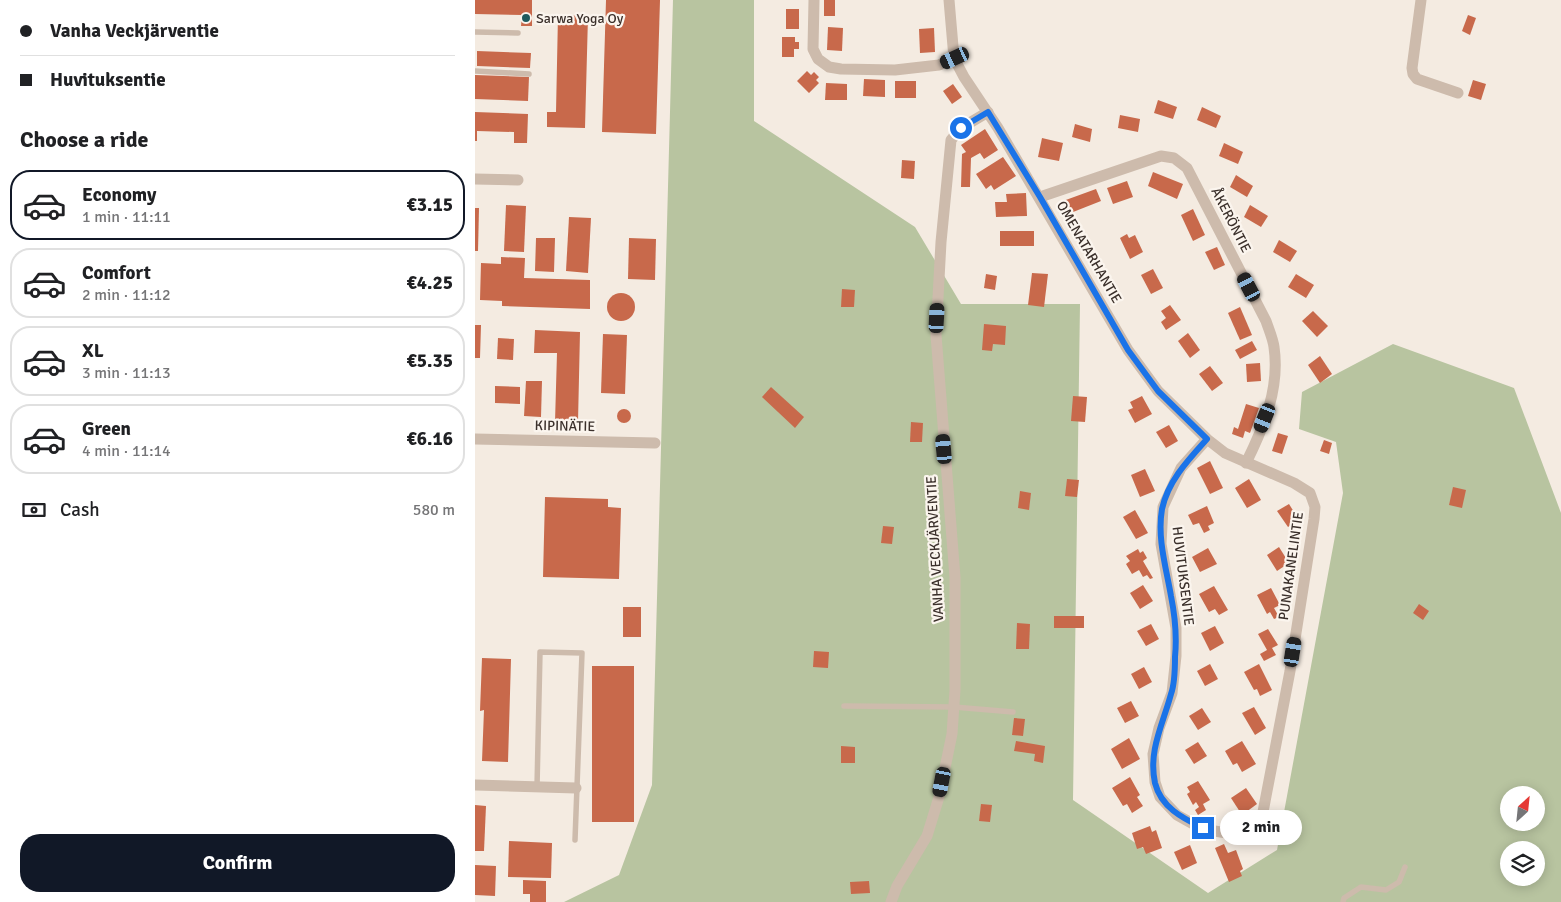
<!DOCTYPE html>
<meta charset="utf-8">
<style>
body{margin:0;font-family:Signika,sans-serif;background:#f6f6f6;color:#202124;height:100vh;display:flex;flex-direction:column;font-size:19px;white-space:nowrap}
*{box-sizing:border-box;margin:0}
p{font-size:16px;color:#757577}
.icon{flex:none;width:28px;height:28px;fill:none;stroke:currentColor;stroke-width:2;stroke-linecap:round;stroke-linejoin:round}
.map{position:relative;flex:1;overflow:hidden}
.side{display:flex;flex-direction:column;background:#fff;width:475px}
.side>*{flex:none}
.guide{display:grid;align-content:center;height:110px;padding:0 20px;background:#fff}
.needle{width:32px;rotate:27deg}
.fabs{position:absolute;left:1025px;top:786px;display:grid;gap:10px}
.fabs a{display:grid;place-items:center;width:45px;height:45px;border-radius:50%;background:#fff;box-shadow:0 2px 12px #0003;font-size:25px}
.end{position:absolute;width:22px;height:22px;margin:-11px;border:6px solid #1a73e8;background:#fff;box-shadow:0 0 0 2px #fff}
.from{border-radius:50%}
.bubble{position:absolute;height:35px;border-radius:18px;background:#fff;box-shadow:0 2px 12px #0003;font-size:16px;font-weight:700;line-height:35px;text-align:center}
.car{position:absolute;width:15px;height:30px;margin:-15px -8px;border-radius:6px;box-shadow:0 0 4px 1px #0007;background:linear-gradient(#222 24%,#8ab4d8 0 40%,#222 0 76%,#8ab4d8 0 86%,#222 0)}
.guide b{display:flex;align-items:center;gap:18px;height:48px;font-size:19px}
.guide b+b{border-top:1px solid #e0e0e0}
.guide i{width:12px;height:12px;background:#202124}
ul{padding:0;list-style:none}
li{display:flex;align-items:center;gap:15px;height:70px;margin:0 10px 8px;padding:0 10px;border:2px solid #e0e0e0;border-radius:20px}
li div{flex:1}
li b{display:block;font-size:19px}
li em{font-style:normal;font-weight:700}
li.active{border-color:#111827}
li>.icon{width:45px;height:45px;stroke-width:1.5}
h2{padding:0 20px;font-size:22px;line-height:60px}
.pay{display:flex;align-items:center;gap:12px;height:55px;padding:0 20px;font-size:19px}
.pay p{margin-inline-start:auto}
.button{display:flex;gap:10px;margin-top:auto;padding:10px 20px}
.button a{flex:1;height:58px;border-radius:20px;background:#111827;color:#fff;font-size:20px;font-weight:700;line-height:58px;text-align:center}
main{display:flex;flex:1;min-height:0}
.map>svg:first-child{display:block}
.green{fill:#b8c4a0;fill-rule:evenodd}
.building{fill:#c8694b}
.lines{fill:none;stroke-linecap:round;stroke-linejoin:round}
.service{stroke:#cdbbac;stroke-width:5.5}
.minor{stroke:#cdbbac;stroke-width:11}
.route{stroke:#1a73e8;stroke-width:6}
.poi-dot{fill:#1f5a5e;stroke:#fbf5ee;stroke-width:2}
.labels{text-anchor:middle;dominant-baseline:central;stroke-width:4.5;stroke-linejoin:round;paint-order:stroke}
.poi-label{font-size:14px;fill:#3b302b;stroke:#fbf5ee;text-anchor:start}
.street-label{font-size:14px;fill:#3b302b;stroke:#fbf5ee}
</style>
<main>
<section class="side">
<div class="guide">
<b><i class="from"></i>Vanha Veckjärventie</b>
<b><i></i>Huvituksentie</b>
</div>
<h2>Choose a ride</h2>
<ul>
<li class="active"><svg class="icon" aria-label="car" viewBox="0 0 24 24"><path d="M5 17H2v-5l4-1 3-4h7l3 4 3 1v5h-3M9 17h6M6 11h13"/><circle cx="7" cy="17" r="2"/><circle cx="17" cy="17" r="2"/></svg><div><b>Economy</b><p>1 min · 11:11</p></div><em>€3.15</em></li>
<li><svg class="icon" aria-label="car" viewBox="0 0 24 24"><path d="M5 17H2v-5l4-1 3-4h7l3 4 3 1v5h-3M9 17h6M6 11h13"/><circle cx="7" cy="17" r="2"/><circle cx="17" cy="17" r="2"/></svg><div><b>Comfort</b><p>2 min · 11:12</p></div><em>€4.25</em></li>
<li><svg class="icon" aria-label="car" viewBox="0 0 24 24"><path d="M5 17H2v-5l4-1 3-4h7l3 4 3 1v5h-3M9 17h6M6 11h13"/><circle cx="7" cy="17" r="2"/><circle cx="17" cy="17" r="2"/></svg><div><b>XL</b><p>3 min · 11:13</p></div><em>€5.35</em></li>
<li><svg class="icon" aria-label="car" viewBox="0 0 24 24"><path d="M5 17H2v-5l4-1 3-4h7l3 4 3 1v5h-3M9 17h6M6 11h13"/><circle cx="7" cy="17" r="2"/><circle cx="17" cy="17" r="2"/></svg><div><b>Green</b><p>4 min · 11:14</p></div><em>€6.16</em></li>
</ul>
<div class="pay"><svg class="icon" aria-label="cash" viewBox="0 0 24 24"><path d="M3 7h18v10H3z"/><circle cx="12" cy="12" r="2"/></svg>Cash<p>580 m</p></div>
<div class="button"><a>Confirm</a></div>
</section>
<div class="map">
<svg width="1086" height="902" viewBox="0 0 1086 902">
<rect width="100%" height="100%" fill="#f4ebe1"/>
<path class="green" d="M198,0H279V121L440,227L486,304H605L598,800L733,893L802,850L868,493L861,442L824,429L827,392L918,344L1039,388L1086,513V902H89L144,875L177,785ZM1034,795H1061V822H1034ZM1034,850H1061V878H1034Z"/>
<g class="building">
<polygon points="0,0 57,0 57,26 46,26 47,15 0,14"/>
<polygon points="131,0 185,0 181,134 127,132"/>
<rect x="349" y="0" width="11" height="16"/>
<rect x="311" y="9" width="13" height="20"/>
<polygon points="83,15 113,16 110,128 72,127 72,112 81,112"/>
<polygon points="993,15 1001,18 995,35 987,31"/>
<polygon points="353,27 368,28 367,51 352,50"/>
<polygon points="459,28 460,52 445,53 444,29"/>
<polygon points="307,37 320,37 320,42 324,42 324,49 319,49 319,57 307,57"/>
<polygon points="2,51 56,53 55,68 2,66"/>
<polygon points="332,71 336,75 339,72 344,77 341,80 344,83 334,93 322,81"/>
<polygon points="0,75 54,77 53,101 0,99"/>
<polygon points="389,79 410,80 410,97 388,96"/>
<polygon points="998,80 1011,84 1006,100 993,96"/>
<rect x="420" y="81" width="21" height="17"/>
<polygon points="351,83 372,84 372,100 350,100"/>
<polygon points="478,84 487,97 477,104 468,91"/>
<polygon points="683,100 702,107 698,119 679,113"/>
<polygon points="727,107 746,116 741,128 722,120"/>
<polygon points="0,112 53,114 52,143 39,143 39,132 2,131 2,141 0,141"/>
<polygon points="645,115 665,119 663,132 643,128"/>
<polygon points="600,124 617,129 615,142 597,137"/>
<polygon points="510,129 523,150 509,159 505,153 496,158 495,187 486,187 487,154 491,152 486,145"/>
<polygon points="567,138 588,143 584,161 563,157"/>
<polygon points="749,143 768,152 763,164 744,156"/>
<polygon points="528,157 541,176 519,190 516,185 511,189 501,174"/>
<polygon points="427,160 440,161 439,179 426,178"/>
<polygon points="678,172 708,184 702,199 673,186"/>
<polygon points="761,175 778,186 772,197 755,187"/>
<polygon points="652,181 658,197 638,204 632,188"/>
<polygon points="621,189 626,201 593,214 588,201"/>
<polygon points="551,193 552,216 521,217 520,202 532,202 531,194"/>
<polygon points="31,205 51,206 49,252 29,251"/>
<polygon points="775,205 793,216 786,227 769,217"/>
<polygon points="0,208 4,208 3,251 0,251"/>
<polygon points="718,209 730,235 718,241 706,215"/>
<polygon points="94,217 116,218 113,273 91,271"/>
<rect x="525" y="231" width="34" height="15"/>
<polygon points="652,234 654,238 660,235 668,252 655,259 645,238"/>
<polygon points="61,238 80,238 79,272 60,271"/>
<polygon points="154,238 181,239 180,280 153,279"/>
<polygon points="804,240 822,251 815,262 798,252"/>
<polygon points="742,247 750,265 739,270 730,252"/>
<polygon points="26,257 50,258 49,278 115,280 115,309 27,306 27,301 5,300 6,263 26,264"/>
<polygon points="678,269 688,288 676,294 666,275"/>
<polygon points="557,273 573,274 569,307 553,305"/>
<polygon points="511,274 522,276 520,290 509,288"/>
<polygon points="821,274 839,285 831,298 813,287"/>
<polygon points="367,289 380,290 379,307 366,307"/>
<circle cx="146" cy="307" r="14"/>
<polygon points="695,305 706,320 691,330 686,322 691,318 686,311"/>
<polygon points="765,307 777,335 765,340 753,313"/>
<polygon points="838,311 853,326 842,337 827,321"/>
<polygon points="509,324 531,326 530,345 518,344 517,351 507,350"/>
<polygon points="0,325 6,325 5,358 0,358"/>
<polygon points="60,330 105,332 103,422 80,422 82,353 59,353"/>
<polygon points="713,333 725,350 715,358 703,341"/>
<polygon points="128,334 152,335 150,394 126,393"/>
<polygon points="23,338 39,339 38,360 22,359"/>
<polygon points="777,341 782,350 765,359 760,350"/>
<polygon points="845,356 857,374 845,383 833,365"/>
<polygon points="785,363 786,381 772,382 771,364"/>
<polygon points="735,366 748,383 737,391 724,374"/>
<polygon points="51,381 67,381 66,417 49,416"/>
<polygon points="20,386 45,387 45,404 20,403"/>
<polygon points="296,387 329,417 320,428 287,397"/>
<polygon points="598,396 612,397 610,422 596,421"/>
<polygon points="667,396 677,414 660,423 653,410 658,408 655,402"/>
<polygon points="771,404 784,408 775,433 770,431 768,438 757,434 759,427 763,429"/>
<circle cx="149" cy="416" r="7"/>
<polygon points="436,422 448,423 447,442 435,442"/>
<polygon points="694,425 703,441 691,448 681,432"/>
<polygon points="803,433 813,436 807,454 797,451"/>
<polygon points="849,440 857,443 854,454 845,451"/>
<polygon points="735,461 748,488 735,494 722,468"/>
<polygon points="670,469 680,491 665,497 656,475"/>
<polygon points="592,479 604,480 602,497 590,496"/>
<polygon points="774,479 786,500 772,508 760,488"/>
<polygon points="978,487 991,490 987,508 974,505"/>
<polygon points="545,491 556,493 554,510 543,508"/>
<polygon points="70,497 133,499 133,507 146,508 144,579 68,577"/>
<polygon points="814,504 824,520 813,527 802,511"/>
<polygon points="732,506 739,523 733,526 735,530 729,533 724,523 718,525 713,515"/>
<polygon points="660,510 673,533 661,539 648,517"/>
<polygon points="408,526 419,527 417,544 406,543"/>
<polygon points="804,547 814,563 802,571 792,555"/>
<polygon points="733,548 742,564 725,572 717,557"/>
<polygon points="663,549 665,553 668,551 672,558 668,561 678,578 675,579 672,575 668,577 664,570 657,574 651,564 655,561 651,556"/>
<polygon points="668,585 678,601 665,609 655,593"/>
<polygon points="739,586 753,610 744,615 740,609 734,612 724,594"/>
<polygon points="796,588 805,605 799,608 804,617 799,619 795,612 792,614 782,595"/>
<polygon points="944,604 954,611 948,620 938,613"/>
<rect x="148" y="607" width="18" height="30"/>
<rect x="579" y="616" width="30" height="12"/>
<polygon points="542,623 555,624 554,649 541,649"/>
<polygon points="676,624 684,639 671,646 662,631"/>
<polygon points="740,626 749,643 735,651 726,633"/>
<polygon points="793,629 803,645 797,648 801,655 789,661 785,654 792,650 783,634"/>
<polygon points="339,651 354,652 353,668 338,667"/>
<polygon points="7,658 36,659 33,762 7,761 9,710 5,711"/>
<polygon points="735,664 743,679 730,686 722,671"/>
<polygon points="784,664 797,690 785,696 782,689 779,690 769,672"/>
<rect x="117" y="666" width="42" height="156"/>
<polygon points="669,667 677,682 664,689 656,674"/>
<polygon points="656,701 664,716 650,723 642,708"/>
<polygon points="779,707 791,728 780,735 767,713"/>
<polygon points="727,708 736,722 723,730 714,716"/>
<polygon points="539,718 550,719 548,736 537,735"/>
<polygon points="654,738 665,759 647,769 636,749"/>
<polygon points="541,741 570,746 568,763 559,761 560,754 539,751"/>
<polygon points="767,741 781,764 767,772 762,763 758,765 750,751"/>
<polygon points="723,742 732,756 719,764 710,750"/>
<polygon points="366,746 380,747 380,763 366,763"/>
<polygon points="655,777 665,795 662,797 668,806 657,813 652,804 648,806 637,788"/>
<polygon points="723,781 735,800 728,804 731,810 723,815 720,810 724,807 721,802 718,805 712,794 715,792 712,787"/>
<polygon points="771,788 782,804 767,815 756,798"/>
<polygon points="506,804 517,805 515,822 504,821"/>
<polygon points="0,805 11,806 9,851 0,851"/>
<polygon points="675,826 677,832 681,830 687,848 671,854 668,847 662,849 657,833"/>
<polygon points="34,841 77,843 76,878 33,877"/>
<polygon points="749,844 753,853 761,850 768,869 765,871 767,876 754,882 740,848"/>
<polygon points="715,845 722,863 707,870 699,852"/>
<polygon points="0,865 21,866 20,896 0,895"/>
<polygon points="48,880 71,881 71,902 55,902 55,894 48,894"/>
<polygon points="394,881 395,893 376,894 375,882"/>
</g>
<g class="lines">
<g class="service">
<polyline points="0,32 43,33"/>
<polyline points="0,71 54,74"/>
<polyline points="369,706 479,707 538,712"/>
<polyline points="62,787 65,652 107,653 100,840"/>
<polyline points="868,902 869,898 886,887 911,890 924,882 930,867"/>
</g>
<g class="minor">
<polyline points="339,0 338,49 343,59 354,67 366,69 420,70 464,65 479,58"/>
<polyline points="474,0 479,58 489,77 523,128 653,350 683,391 732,439 750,453 819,483 835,493 840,507 839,519 815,671 783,838 727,829 702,815 685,797 680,782 678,754 684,728 697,693 701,656 701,628 686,544 688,507 706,468 732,439"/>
<polyline points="946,0 937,68 938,74 942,79 983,93"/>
<polyline points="0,179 43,180"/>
<path d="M565,197L686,156L699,158L712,168L791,321C794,330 798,339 799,347C805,388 789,427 771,463"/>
<polyline points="0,439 180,443"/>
<polyline points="0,785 101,788"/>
<polyline points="416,902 422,886 452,836 464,797 477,734 480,690 480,577 461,335 466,242 476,140 486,128 513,112"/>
</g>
</g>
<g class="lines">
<path class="route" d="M486,128L513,112L565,197L653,350L683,391L732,439C713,460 693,481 687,509C682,538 691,567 696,596C700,616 702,636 700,657C700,669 700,683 696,694C688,724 673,751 680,783C686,807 707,818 728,828"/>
</g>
<circle class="poi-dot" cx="51" cy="18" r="5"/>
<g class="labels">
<g class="poi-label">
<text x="61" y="18">Sarwa Yoga Oy</text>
</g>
<g class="street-label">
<text transform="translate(756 220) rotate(63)">ÅKERÖNTIE</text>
<text transform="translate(614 252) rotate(60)">OMENATARHANTIE</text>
<text transform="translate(90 426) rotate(1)">KIPINÄTIE</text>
<text transform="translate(460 549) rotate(-93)">VANHA VECKJÄRVENTIE</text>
<text transform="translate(816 566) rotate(-82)">PUNAKANELINTIE</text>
<text transform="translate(708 576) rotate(83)">HUVITUKSENTIE</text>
</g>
</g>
</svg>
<div class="fabs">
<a><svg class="needle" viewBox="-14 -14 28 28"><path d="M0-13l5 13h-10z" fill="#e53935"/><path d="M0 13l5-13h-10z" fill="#757577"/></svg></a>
<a><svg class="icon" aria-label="layers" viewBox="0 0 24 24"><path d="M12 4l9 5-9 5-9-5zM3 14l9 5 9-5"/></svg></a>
</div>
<i class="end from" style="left:486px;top:128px"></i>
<i class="end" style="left:728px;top:828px"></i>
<div class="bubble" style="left:745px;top:810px;width:82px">2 min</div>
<i class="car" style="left:480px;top:58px;rotate:245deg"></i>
<i class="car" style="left:774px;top:287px;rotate:332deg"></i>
<i class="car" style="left:462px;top:318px;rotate:3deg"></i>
<i class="car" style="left:790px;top:418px;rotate:202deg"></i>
<i class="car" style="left:469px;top:449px;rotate:355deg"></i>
<i class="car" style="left:818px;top:652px;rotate:9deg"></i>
<i class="car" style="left:467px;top:782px;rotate:191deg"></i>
</div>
</main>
